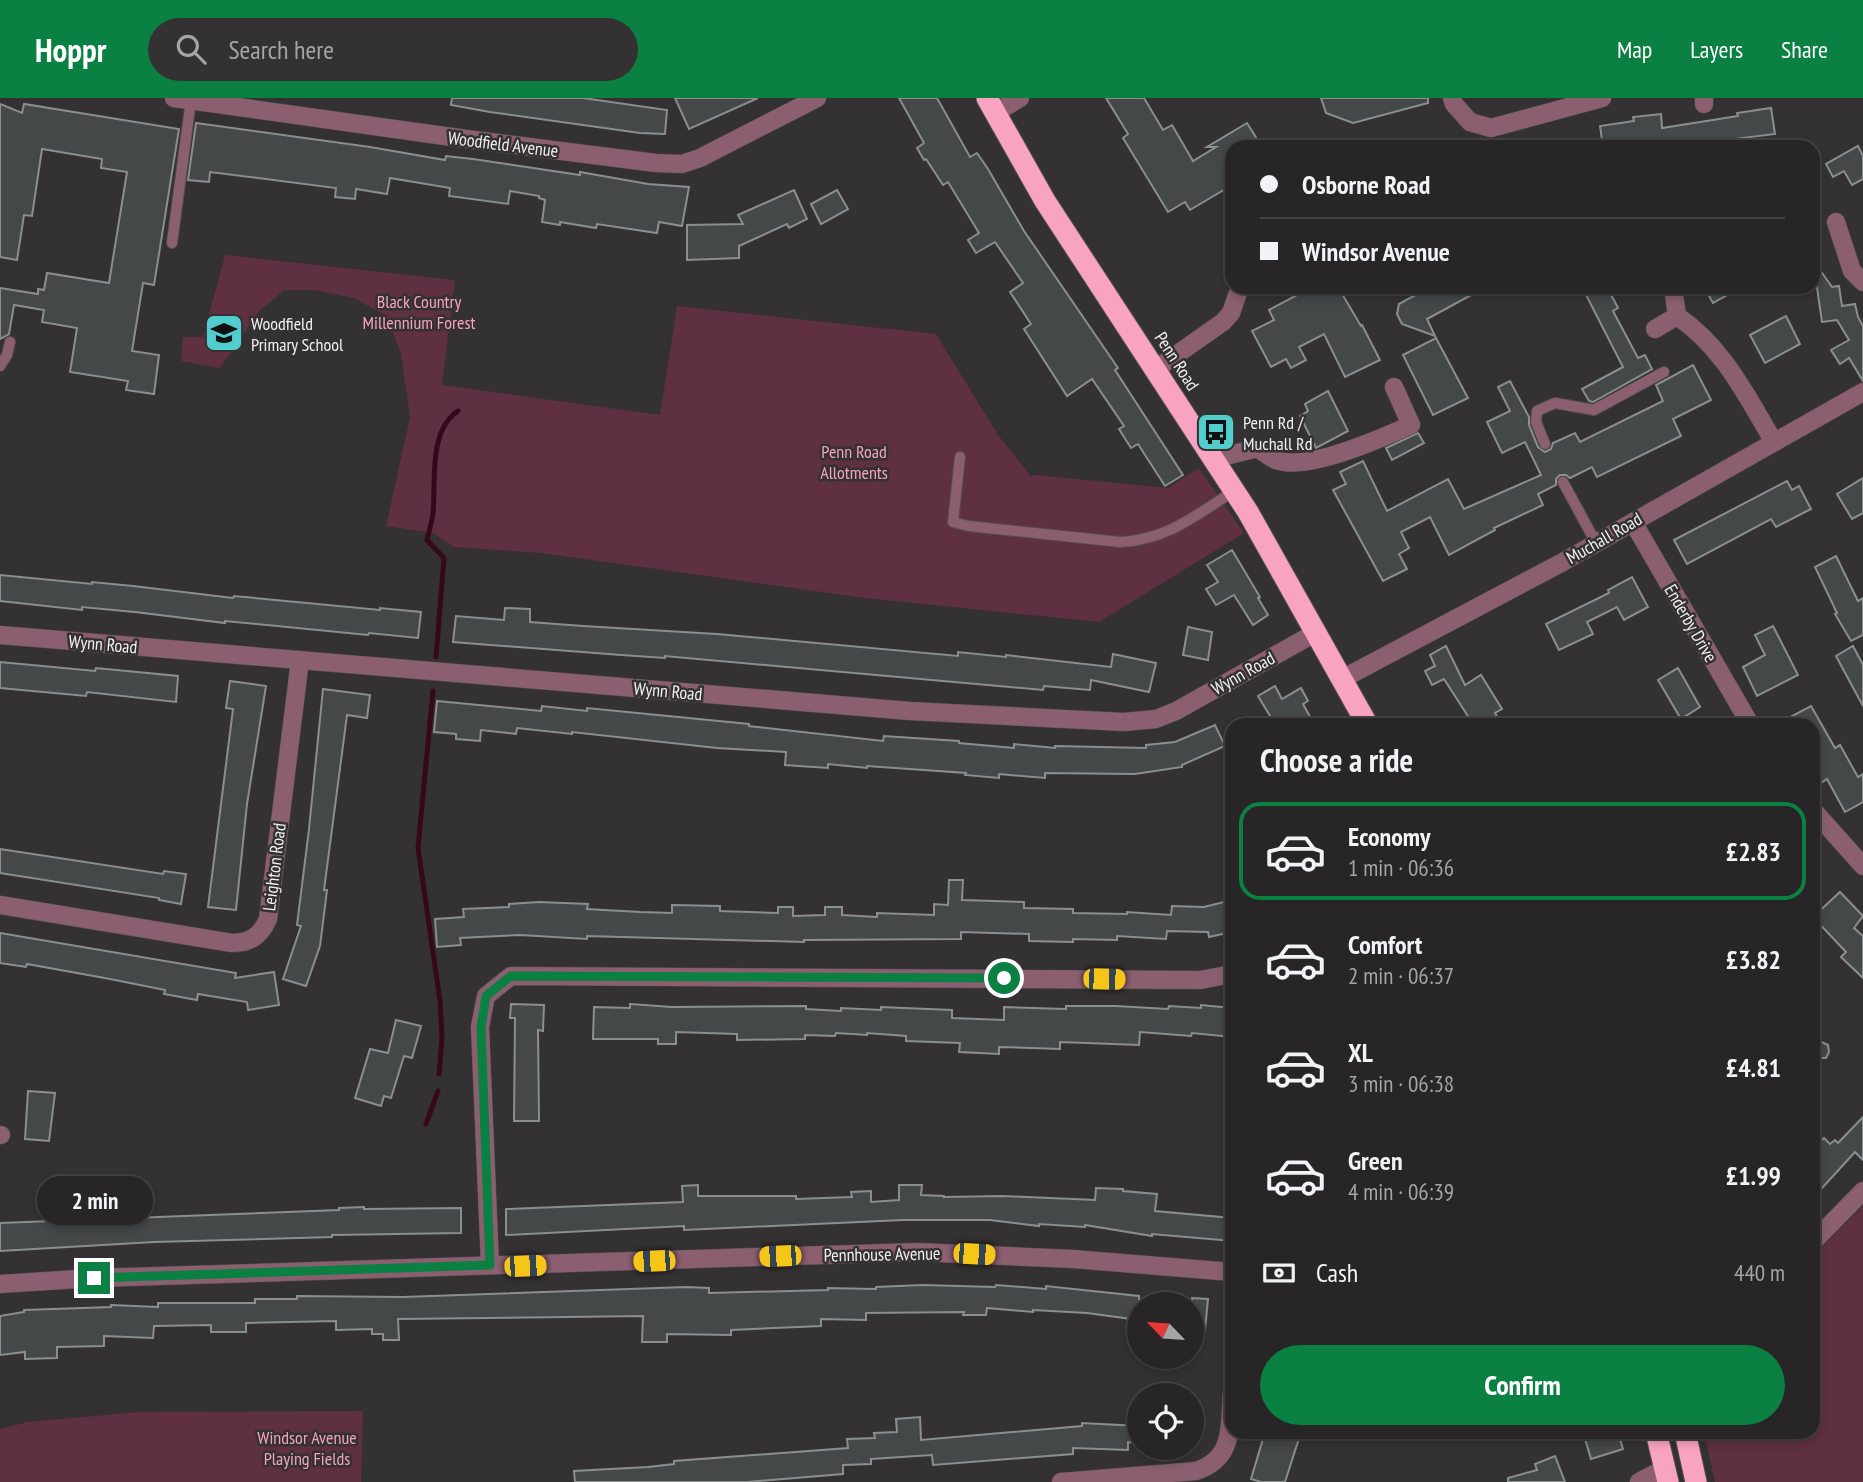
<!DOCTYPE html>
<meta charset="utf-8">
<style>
body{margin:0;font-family:"PT Sans Narrow",sans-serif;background:#333132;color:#f1f3f6;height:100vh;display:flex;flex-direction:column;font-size:26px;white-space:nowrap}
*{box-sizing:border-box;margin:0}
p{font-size:23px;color:#a4a5a7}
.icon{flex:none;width:38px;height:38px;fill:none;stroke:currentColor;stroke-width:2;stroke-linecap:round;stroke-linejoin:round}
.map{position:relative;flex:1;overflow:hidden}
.drawer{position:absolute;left:1225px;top:620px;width:595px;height:721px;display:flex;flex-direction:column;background:#272526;border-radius:21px;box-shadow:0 4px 10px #0003,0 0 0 2px #434243}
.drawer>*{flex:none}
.banner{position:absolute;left:1225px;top:42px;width:595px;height:154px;border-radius:21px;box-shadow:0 4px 10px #0003,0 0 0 2px #434243;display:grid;align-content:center;height:154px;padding:0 35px;background:#272526}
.needle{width:46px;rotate:295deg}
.buttons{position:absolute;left:1127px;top:1194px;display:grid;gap:14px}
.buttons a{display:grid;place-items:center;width:77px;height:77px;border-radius:50%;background:#272526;box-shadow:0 4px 10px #0003,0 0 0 2px #434243;font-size:35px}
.end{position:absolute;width:32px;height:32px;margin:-16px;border:9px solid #0b8043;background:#fff;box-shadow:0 0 0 4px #fff}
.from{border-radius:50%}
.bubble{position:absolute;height:49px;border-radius:24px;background:#272526;box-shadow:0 4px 10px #0003,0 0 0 2px #434243;font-size:23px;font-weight:700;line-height:49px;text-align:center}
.car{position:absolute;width:21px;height:42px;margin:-21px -10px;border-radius:9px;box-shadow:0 0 5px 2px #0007;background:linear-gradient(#f5c518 24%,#345 0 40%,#f5c518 0 76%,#345 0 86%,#f5c518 0)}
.banner b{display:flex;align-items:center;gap:24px;height:66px;font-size:26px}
.banner b+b{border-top:2px solid #434243}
.banner i{width:18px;height:18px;background:#f1f3f6}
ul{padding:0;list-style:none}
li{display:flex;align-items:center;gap:21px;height:98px;margin:0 14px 10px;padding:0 21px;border:4px solid transparent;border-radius:21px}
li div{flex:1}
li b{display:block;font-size:26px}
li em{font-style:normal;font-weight:700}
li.on{border-color:#0b8043}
li>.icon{width:63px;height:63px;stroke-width:1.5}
h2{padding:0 35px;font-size:32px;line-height:84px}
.pay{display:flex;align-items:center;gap:18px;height:77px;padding:0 35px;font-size:26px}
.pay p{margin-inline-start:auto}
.action{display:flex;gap:14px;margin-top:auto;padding:14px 35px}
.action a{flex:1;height:80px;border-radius:42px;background:#0b8043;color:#fff;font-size:28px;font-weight:700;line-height:80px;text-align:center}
header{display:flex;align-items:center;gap:42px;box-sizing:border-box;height:98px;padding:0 35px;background:#0b8043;color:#fff}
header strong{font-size:33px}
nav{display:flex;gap:38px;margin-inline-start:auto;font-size:24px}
.search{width:490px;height:63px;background:#333132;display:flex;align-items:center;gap:18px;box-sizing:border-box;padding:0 24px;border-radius:38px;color:#a4a5a7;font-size:26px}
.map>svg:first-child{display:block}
.green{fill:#5e3041}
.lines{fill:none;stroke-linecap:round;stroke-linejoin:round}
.stream{stroke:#36081d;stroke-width:5}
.building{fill:#444848;stroke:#8a8e8e;stroke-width:2}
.lane-casing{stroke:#524f50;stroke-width:12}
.street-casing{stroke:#524f50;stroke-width:19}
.highway-casing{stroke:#524f50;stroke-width:23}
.lane{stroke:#8b5f6f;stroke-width:10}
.street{stroke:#8b5f6f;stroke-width:18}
.highway{stroke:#f9a3c2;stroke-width:21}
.route{stroke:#0b8043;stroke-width:9}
.labels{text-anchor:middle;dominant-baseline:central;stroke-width:5;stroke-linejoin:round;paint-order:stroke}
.street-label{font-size:18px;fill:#f1efef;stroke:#343132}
.park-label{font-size:18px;fill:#f6a2c0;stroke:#343132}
.poi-label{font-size:18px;fill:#f1efef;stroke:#343132;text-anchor:start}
</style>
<header>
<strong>Hoppr</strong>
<div class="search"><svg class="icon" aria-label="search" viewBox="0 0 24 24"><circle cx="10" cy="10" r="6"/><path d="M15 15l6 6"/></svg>Search here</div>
<nav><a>Map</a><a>Layers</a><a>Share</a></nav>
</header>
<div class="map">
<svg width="1863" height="1384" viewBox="0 0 1863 1384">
<rect width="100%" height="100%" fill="#343132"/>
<g class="green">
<polygon points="225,157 455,182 442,287 660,317 677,208 936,236 998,337 1031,378 1035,377 1168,390 1199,370 1244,435 1099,524 865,500 541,455 454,449 433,435 386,428 410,319 401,255 386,218 354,200 314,192 285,192 259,213 220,270 181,263 183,239 203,239"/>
<polygon points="1863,1108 1863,1384 1715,1384 1704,1334 1813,1334 1813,1158"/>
<polygon points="363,1313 361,1384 0,1384 0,1331 28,1324 139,1314"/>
</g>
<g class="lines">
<g class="stream">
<path d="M436,559L444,460L427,442C429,433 432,424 433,415C436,383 428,333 458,313"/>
<polyline points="433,593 418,750 440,903 442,940 439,976"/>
<polyline points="426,1026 438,993"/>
</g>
</g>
<g class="building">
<polygon points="452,0 583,0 667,12 665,36 640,35 490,14 451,7"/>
<polygon points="675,0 758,0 689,31"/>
<polygon points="899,0 937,0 970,59 977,55 988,71 1024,133 1118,270 1115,272 1183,377 1165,388 1138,346 1131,350 1119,331 1124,328 1092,281 1067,298 1024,231 1031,226 1010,194 1023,185 995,144 976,155 968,142 979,135 948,84 943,87 926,61 924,62 917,50 924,45"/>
<polygon points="1106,0 1144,0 1163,32 1172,27 1193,63 1216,49 1207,49 1247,25 1262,49 1232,49 1232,87 1190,112 1185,104 1168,114 1123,40 1128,36"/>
<polygon points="1321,0 1428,0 1428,5 1353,25 1326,15"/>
<polygon points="0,6 22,15 24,6 179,31 154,187 143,185 132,253 159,257 154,296 126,292 128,283 70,274 77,230 42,224 44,212 14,207 9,236 0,241 0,190 38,196 38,191 44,192 47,175 109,185 127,74 101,70 102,61 42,51 32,118 24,117 17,162 0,159"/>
<polygon points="1771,10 1775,36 1734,41 1735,47 1603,49 1600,28 1634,23 1633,19 1661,16 1662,30 1738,18 1737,15"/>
<polygon points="196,25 370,49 445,62 446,58 473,61 580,77 580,74 648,86 689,89 682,128 659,124 657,135 597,126 596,130 560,124 560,127 542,124 545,102 539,100 539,98 510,93 508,106 449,98 450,90 390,80 387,96 356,91 355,101 335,99 336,90 210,74 209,84 188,82"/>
<polygon points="1858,48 1863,58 1863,81 1852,87 1844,73 1833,79 1826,66"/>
<polygon points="794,92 807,121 789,130 787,126 739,148 739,160 687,162 687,127 743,126 738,117"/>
<polygon points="837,92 848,111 821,126 811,106"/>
<polygon points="1813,162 1832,189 1839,188 1842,208 1855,206 1858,219 1863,228 1863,283 1849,260 1840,266 1831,252 1849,242 1837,222 1822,224"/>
<polygon points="1296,189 1338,189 1361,228 1362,227 1380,262 1345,279 1324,236 1299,249 1306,262 1291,270 1286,261 1271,269 1252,233 1274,222 1269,212 1299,196"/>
<polygon points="1430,189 1486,189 1427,221 1435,238 1402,226 1397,216 1399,206"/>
<polygon points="1582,189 1607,189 1618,210 1613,213 1638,260 1645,257 1652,271 1593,304 1589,303 1582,291 1623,269"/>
<polygon points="1704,189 1742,189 1713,205"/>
<polygon points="1786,218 1800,246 1765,265 1750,237"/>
<polygon points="1436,240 1468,300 1433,317 1403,257"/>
<polygon points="1693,267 1711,302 1673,321 1681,338 1597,379 1592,369 1570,380 1566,377 1560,377 1556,381 1556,387 1538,396 1543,407 1494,430 1495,432 1449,457 1430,419 1401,434 1409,450 1399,456 1407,471 1383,483 1333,392 1346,386 1340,374 1363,363 1387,413 1448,381 1464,411 1541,377 1525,344 1502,355 1487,324 1510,313 1498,289 1510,283 1529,319 1529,327 1538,349 1545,354 1551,351 1553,345 1575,335 1580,344 1663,303 1656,287"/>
<polygon points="1328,293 1348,333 1316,350 1300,318 1308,313 1305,306"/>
<polygon points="1418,335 1424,345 1392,362 1386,350"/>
<polygon points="1863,380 1863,415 1852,421 1837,396"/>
<polygon points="1787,383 1792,392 1799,388 1811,411 1776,429 1771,421 1687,466 1674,442"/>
<polygon points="1232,452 1260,499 1258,500 1268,517 1253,527 1234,497 1216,507 1206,491 1218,484 1207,467"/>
<polygon points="1836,458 1858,503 1863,500 1863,537 1851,543 1835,516 1837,515 1815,469"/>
<polygon points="0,477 92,486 92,484 133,488 233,500 234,498 380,512 380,510 421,514 418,540 369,535 368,537 225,523 225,525 135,514 82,509 82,512 0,503"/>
<polygon points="1632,479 1648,509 1624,522 1617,509 1587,524 1593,536 1559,552 1546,526 1609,495 1608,492"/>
<polygon points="505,510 530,511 530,524 583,528 717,536 958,558 958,554 1006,559 1006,557 1111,569 1113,556 1156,565 1149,594 1091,582 1090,592 1044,588 1043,592 665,558 665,560 621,557 453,544 456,518 504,522"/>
<polygon points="1773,528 1798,577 1757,598 1743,569 1765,557 1755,537"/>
<polygon points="1188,529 1212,534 1208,562 1183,557"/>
<polygon points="1446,548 1465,587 1481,577 1502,611 1495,615 1501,626 1473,626 1444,581 1432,587 1425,573 1435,568 1430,557"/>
<polygon points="1853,548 1863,567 1863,608 1836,558"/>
<polygon points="0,564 95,573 96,570 178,578 176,604 87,594 86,598 0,590"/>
<polygon points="1678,570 1700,609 1681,621 1658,582"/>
<polygon points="230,583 266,588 247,706 236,812 208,809 233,611 226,610"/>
<polygon points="1275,588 1282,601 1301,590 1308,603 1303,606 1314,626 1275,626 1258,598"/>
<polygon points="323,591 370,597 367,620 347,617 324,792 327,792 320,848 306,888 283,881 301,828 297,827 309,731"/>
<polygon points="437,603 541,613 542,608 587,613 587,610 749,626 749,628 883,643 884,638 959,643 959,645 1014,650 1014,646 1055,650 1055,648 1146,650 1146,647 1175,644 1215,627 1225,648 1182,667 1182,669 1135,676 1045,675 1045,680 999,676 999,680 965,677 966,675 867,668 867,670 828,666 828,670 799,668 785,667 786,654 717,650 572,634 572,636 517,630 516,636 481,632 480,643 456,641 456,636 434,634"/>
<polygon points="1811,608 1835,650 1840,647 1858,679 1863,676 1863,704 1845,714 1827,681 1821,685 1813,671 1813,626 1777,626"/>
<polygon points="0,751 163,776 164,773 186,776 181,806 159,802 159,800 0,775"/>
<polygon points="949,782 963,782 962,802 1024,804 1024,810 1073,811 1073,815 1127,816 1127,814 1171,817 1172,808 1204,809 1232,802 1232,834 1209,839 1208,834 1167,833 1166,841 1117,838 1117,842 1073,841 1073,844 1029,843 1029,836 961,834 961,841 804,842 804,844 587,838 587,841 520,837 460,840 461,847 437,849 435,821 464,819 463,811 509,809 509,806 539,804 588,806 587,811 640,814 672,815 672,807 720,808 720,813 778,815 778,809 793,809 793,818 825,817 825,809 842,809 842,817 877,819 877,815 934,817 934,806 948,807"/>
<polygon points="1840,794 1863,818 1854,830 1863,838 1863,880 1841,859 1846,854 1813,819"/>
<polygon points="0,835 236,875 235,880 274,874 279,907 248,912 247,904 198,896 197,902 164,896 165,892 110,881 27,866 26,869 0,865"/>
<polygon points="511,906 544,907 543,933 538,932 539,1023 514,1023 515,920 510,920"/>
<polygon points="630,906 672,909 806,908 806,911 841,913 841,910 881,912 881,909 952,912 952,920 1004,922 1004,909 1066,911 1066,908 1116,908 1168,911 1169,908 1201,910 1201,907 1232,910 1232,939 1192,935 1191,938 1140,934 1139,947 1060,944 1060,951 999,949 999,956 959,954 960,945 906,943 906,938 867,935 867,937 836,935 835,938 805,937 805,941 737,942 737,936 676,934 676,946 658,946 658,941 593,941 594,909 630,910"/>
<polygon points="396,922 421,928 412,960 404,958 391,1000 384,998 381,1008 355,1000 370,951 388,955"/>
<polygon points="1813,940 1828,947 1829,954 1826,960 1813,960"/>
<polygon points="28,993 55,995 49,1043 25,1041"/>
<polygon points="1863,1019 1863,1062 1855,1054 1813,1100 1813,1050 1824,1040 1830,1046 1835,1042 1838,1045"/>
<polygon points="698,1087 698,1098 796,1098 796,1101 852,1099 851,1094 871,1093 871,1104 899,1102 899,1087 922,1087 921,1097 944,1098 944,1099 1003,1098 1095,1102 1096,1090 1123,1091 1123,1093 1157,1096 1155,1113 1232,1120 1232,1143 1152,1136 1152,1138 1085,1127 1085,1129 1039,1126 1039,1128 990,1122 902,1122 684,1132 684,1128 506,1137 506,1111 683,1104 682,1088"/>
<polygon points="364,1109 364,1111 461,1110 461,1135 332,1137 332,1139 154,1144 0,1153 0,1125 339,1112 339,1110"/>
<polygon points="923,1187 995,1189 996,1187 1046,1191 1046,1188 1139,1198 1139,1222 1087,1215 1033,1212 1033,1214 987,1210 986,1217 963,1217 964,1214 866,1215 866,1222 821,1221 821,1228 731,1232 731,1237 667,1236 667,1244 642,1244 643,1218 398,1221 399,1242 383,1242 383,1236 372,1236 372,1231 336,1232 336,1223 246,1225 246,1234 211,1234 211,1227 154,1228 153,1240 104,1238 104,1248 57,1249 57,1260 25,1261 25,1254 0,1257 0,1218 24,1214 24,1212 111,1209 111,1207 158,1209 158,1205 255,1205 255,1201 297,1201 297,1198 403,1199 686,1189 709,1190 709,1195 828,1192 828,1190 876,1191 876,1189"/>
<polygon points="1192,1200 1208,1201 1205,1233 1192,1231"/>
<polygon points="920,1319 921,1342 1082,1328 1082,1325 1139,1328 1139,1345 1128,1344 1128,1352 1073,1350 1073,1356 933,1367 932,1357 871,1361 871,1366 843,1367 843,1376 747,1384 575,1384 574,1373 648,1369 674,1366 674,1363 848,1350 847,1341 875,1340 874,1335 897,1334 896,1321"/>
<polygon points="1265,1334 1301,1334 1285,1384 1261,1384 1251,1381"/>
<polygon points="1583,1334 1618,1334 1623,1351 1591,1361"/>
<polygon points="1555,1358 1565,1384 1508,1384 1508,1380 1537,1372 1535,1366"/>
</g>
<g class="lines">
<g class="lane-casing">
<g id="lane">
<polyline points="172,145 191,2"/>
<polyline points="0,268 7,257 10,244"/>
<polyline points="1545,346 1536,324 1537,313 1555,305 1594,312 1664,274"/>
<path d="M960,359L953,424L968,428L1120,444C1167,442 1196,417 1234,393"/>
<polyline points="1563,384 1596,445"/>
</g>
</g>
<g class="street-casing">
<g id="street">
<polyline points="174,0 459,40 656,65 682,66 700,60 817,0"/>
<polyline points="1452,0 1454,6 1470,24 1491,30 1602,0"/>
<polyline points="1704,0 1704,6"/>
<polyline points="995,15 1020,0"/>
<polyline points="1836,124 1852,173 1863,184"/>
<path d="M1677,218C1723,249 1746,297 1774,344"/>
<polyline points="1655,231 1677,218 1673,189"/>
<polyline points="1156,271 1223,224 1231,215 1240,189"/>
<path d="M1213,361L1258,350C1263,354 1270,360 1276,362C1307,374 1382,340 1411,327L1394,289"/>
<polyline points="1633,424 1750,626"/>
<polyline points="0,537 910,613 1124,624 1156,621 1176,613 1315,535"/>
<polyline points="1342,581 1561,465 1863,294"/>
<polyline points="1813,712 1863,768"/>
<path d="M0,807L232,845C251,845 261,837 268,821L300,562"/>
<polyline points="0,1037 1,1037"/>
<polyline points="1813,1144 1863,1093"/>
<polyline points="490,1167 480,929 486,898 511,878 1200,882 1232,876"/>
<polyline points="0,1186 94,1180 917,1154 1073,1161 1232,1174"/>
<path d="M1061,1384L1196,1373C1235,1360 1229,1329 1232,1294"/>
<polyline points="1639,1384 1664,1371"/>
</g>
</g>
<g class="highway-casing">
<g id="highway">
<polyline points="987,0 1045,103 1248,414 1367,626"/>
<polyline points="1656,1334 1668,1384"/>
<polyline points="1685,1334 1696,1384"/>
</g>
</g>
<use href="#lane" class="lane"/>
<use href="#street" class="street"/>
<use href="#highway" class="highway"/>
</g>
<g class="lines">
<polyline class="route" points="94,1180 490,1167 481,929 486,898 511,878 1004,880"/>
</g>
<defs>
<g id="school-square" transform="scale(2.0125)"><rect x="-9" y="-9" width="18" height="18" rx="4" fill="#52cdce" stroke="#343132"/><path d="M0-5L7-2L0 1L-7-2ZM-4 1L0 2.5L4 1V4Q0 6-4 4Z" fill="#111"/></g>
<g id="bus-square" transform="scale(2.0125)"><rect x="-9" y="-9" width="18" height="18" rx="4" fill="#52cdce" stroke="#343132"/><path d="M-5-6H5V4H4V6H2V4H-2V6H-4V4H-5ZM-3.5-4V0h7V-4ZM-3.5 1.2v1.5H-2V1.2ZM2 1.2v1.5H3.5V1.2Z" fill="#111"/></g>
</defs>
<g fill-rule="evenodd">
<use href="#school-square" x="224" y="235"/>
<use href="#bus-square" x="1216" y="334"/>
</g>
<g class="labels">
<g class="street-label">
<text transform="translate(503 46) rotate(7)">Woodfield Avenue</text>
<text transform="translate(1177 263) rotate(57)">Penn Road</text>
<text transform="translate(1604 440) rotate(-30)">Muchall Road</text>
<text transform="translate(1691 525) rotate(60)">Enderby Drive</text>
<text transform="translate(103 546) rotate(5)">Wynn Road</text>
<text transform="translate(1243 575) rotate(-29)">Wynn Road</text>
<text transform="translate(668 593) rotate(5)">Wynn Road</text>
<text transform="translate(274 769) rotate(-83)">Leighton Road</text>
<text transform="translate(882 1156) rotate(-1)">Pennhouse Avenue</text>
</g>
<g class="park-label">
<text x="419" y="203">Black Country<tspan x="419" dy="21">Millennium Forest</tspan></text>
<text x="854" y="353">Penn Road<tspan x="854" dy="21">Allotments</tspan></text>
<text x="307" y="1339">Windsor Avenue<tspan x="307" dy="21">Playing Fields</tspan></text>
</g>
<g class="poi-label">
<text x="251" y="225">Woodfield<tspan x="251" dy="21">Primary School</tspan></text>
<text x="1243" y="324">Penn Rd /<tspan x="1243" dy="21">Muchall Rd</tspan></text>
</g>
</g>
</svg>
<div class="buttons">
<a><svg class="needle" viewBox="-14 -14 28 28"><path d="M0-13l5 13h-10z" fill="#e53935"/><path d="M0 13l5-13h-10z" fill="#a4a5a7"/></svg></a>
<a><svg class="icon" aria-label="locate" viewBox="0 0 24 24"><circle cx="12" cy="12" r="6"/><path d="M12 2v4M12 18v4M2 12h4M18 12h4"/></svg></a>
</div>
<i class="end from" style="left:1004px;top:880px"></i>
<i class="end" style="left:94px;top:1180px"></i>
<div class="bubble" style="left:37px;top:1078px;width:116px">2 min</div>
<i class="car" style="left:1104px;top:881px;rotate:91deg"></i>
<i class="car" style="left:974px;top:1156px;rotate:93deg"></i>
<i class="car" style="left:780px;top:1158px;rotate:268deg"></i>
<i class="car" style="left:654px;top:1163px;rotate:268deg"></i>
<i class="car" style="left:525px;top:1168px;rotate:88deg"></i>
<div class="banner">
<b><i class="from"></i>Osborne Road</b>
<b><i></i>Windsor Avenue</b>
</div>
<section class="drawer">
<h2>Choose a ride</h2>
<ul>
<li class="on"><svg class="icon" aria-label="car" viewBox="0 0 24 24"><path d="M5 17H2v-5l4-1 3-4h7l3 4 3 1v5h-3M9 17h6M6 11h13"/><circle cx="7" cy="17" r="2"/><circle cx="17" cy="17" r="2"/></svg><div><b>Economy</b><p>1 min · 06:36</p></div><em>£2.83</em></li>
<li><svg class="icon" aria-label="car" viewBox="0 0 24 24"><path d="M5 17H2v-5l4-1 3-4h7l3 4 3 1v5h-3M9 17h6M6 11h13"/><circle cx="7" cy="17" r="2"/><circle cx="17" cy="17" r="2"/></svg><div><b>Comfort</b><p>2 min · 06:37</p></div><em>£3.82</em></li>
<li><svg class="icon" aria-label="car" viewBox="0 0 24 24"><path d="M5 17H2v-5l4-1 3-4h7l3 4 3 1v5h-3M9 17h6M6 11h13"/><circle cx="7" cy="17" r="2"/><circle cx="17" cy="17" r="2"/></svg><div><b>XL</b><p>3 min · 06:38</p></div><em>£4.81</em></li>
<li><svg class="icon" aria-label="car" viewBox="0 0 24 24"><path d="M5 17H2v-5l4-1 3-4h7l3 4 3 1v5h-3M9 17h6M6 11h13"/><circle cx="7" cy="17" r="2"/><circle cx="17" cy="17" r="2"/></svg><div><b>Green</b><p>4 min · 06:39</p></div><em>£1.99</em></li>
</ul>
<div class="pay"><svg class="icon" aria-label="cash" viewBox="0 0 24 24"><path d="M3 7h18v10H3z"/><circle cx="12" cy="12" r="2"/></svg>Cash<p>440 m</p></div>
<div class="action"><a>Confirm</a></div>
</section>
</div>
